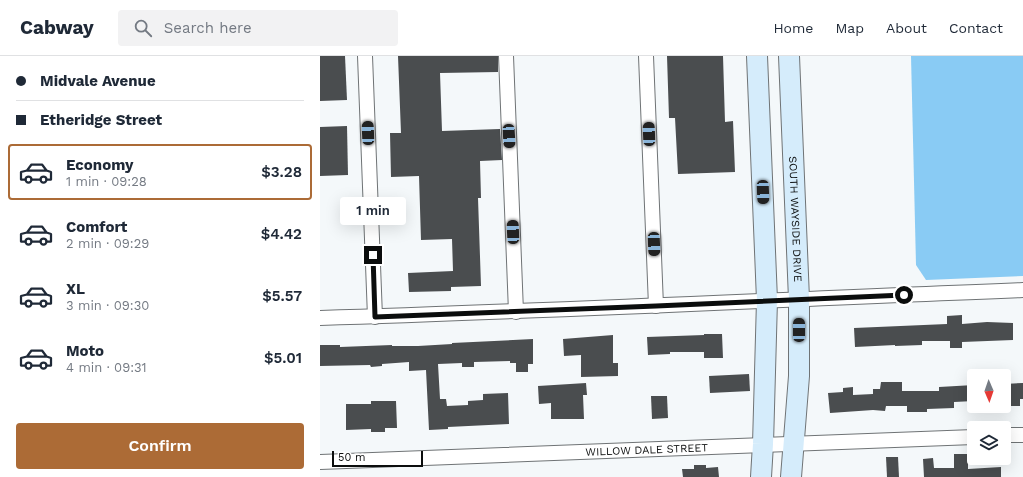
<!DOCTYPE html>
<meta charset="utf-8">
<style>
body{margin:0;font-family:"Work Sans",sans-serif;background:#f2f2f3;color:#1f2937;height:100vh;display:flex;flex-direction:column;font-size:15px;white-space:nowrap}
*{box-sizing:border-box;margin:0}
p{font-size:13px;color:#747a83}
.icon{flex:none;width:22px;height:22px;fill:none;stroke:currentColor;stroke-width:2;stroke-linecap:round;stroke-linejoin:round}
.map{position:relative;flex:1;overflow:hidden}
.side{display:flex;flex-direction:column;background:#fff;width:320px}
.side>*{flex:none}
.banner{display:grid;align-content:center;height:88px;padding:0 16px;background:#fff}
.needle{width:26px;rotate:178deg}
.tools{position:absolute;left:647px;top:313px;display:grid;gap:8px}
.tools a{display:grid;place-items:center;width:44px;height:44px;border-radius:4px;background:#fff;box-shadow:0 4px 16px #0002;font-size:20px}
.scale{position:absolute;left:12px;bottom:10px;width:91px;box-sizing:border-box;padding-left:4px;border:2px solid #0b0d0d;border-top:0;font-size:11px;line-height:14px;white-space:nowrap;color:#0b0d0d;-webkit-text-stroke:3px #fff;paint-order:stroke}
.end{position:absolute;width:18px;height:18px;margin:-9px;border:5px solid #0b0d0d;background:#fff;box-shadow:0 0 0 2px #fff}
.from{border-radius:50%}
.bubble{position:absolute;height:28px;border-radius:4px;background:#fff;box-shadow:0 4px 16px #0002;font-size:13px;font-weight:600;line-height:28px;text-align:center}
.car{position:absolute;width:12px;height:24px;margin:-12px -6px;border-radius:5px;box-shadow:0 0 3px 1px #0007;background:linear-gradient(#222 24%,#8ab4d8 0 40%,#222 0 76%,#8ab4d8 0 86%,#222 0)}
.banner b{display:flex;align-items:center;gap:14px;height:38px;font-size:15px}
.banner b+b{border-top:1px solid #e0e1e3}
.banner i{width:10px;height:10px;background:#1f2937}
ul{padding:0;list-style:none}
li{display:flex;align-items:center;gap:12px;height:56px;margin:0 8px 6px;padding:0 8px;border:2px solid transparent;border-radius:4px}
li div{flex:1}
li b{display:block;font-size:15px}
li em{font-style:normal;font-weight:600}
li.active{border-color:#ac6b36}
li>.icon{width:36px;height:36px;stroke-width:1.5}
.button{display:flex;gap:8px;margin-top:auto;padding:8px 16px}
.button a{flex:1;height:46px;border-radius:4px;background:#ac6b36;color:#fff;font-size:16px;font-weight:600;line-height:46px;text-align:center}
header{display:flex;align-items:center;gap:24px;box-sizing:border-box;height:56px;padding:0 20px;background:#fff;border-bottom:1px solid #e0e1e3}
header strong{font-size:19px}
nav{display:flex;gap:22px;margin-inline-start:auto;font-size:14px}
.search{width:280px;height:36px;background:#f2f2f3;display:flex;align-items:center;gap:10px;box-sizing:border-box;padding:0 14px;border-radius:4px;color:#747a83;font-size:15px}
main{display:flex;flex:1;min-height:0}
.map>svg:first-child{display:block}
.forest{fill:#89cbf4}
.building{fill:#4a4d4f}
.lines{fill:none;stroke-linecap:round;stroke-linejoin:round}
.minor-casing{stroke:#6f7375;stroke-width:16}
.secondary-casing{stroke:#6f7375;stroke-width:22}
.minor{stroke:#fff;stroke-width:14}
.secondary{stroke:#d5ecfb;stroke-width:20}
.route{stroke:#0b0d0d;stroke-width:5}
.labels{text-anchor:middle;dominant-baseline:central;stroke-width:4;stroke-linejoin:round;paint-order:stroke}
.street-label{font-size:11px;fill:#0b0d0d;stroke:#fff}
</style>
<header>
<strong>Cabway</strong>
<div class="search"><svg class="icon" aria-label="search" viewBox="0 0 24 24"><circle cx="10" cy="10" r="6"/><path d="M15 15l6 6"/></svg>Search here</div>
<nav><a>Home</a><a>Map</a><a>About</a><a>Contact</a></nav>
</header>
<main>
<section class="side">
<div class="banner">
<b><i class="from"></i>Midvale Avenue</b>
<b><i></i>Etheridge Street</b>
</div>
<ul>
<li class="active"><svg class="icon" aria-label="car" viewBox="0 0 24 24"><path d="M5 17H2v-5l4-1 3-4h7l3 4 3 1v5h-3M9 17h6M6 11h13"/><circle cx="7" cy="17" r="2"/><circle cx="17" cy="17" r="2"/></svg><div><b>Economy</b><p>1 min · 09:28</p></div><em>$3.28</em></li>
<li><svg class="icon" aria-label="car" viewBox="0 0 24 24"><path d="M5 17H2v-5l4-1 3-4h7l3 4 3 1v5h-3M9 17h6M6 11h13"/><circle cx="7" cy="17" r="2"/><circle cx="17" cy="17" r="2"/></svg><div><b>Comfort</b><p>2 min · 09:29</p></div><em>$4.42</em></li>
<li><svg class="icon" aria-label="car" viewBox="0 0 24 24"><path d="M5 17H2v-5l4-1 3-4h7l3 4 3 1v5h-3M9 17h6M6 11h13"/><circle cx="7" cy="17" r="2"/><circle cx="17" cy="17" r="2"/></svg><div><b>XL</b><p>3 min · 09:30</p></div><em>$5.57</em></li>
<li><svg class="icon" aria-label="car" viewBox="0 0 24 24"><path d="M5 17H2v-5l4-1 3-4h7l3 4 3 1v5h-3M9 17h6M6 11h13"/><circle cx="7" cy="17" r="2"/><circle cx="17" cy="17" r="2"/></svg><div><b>Moto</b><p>4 min · 09:31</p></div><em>$5.01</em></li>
</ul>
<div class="button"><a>Confirm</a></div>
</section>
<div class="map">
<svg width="703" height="421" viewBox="0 0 703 421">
<rect width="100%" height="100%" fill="#f4f8fa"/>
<polygon class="forest" points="591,0 703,0 703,220 606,224 596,209"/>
<g class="building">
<polygon points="0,0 25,0 27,44 0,45"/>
<polygon points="78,0 178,0 178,16 120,17 122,75 180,73 182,104 160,105 161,142 158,142 161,230 131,231 131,235 89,236 88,217 133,215 132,183 101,184 99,120 71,121 70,77 81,77"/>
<polygon points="347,0 403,0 405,66 413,65 415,116 358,118 355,62 349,62"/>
<polygon points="27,70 28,119 0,120 0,71"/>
<polygon points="642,259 642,268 667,266 693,267 693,284 642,286 642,292 630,292 630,285 602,285 602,289 575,290 575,289 535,291 534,272 627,268 627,260"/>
<polygon points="384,278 402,278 403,302 384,302 384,296 350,296 350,298 328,299 327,281 384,279"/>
<polygon points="293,279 293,307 298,307 298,320 261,321 261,299 244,300 243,283"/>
<polygon points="213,283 213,308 208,308 208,316 196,316 196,307 190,307 190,305 154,306 154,311 142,311 142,307 118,308 120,343 126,343 127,350 148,349 148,345 163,344 163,338 188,337 189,368 128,371 128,373 109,374 106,314 89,315 89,306 62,308 62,310 51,311 50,309 0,310 0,289 20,289 20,291 72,289 72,290 98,290 132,288 132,287"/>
<polygon points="429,318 430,335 390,337 389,320"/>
<polygon points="561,326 582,326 582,335 619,335 619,331 654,329 654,345 634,346 634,352 607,353 607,356 587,356 587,350 566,350 565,355 553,354 510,357 508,337 523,336 523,332 533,331 533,339 553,338 553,333 560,333"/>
<polygon points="266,327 267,339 263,339 264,363 231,363 231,347 219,348 218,330"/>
<polygon points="703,327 703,343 700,343 700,350 684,350 684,328"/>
<polygon points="331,340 347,340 348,362 332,363"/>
<polygon points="51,345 76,345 77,372 65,372 65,376 51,376 51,373 26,374 26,348 51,348"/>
<polygon points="634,398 648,398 648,413 681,411 681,421 604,421 603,403 613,402 614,412 634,412"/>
<polygon points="566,401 578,401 579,421 567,421"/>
<polygon points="374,409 386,409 386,412 398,411 399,421 363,421 362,413 374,413"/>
</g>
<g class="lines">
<g class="minor-casing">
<g id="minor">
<polyline points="45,0 55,261"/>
<polyline points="186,0 196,256"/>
<polyline points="326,0 336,250"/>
<path d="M0,262C234,255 469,243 703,234"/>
<polyline points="684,379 703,379"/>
<path id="s1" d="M0,406L654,381"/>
</g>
</g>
<g class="secondary-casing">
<g id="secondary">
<polyline points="437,0 447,244 443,388 441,421"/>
<path id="s2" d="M469,0L479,243V320L471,421"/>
</g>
</g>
<use href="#minor" class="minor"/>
<use href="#secondary" class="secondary"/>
</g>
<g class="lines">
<polyline class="route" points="53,199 55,261 336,250 584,239"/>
</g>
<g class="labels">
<g class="street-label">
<text stroke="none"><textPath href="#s2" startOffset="163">SOUTH WAYSIDE DRIVE</textPath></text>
<text stroke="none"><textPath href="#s1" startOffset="327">WILLOW DALE STREET</textPath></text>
</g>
</g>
</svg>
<div class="tools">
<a><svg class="needle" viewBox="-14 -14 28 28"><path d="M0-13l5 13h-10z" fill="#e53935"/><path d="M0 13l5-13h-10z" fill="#747a83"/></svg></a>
<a><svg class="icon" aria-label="layers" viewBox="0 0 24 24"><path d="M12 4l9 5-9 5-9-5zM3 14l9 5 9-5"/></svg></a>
</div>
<div class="scale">50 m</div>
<i class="end from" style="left:584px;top:239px"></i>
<i class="end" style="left:53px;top:199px"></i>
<div class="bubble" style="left:20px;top:141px;width:66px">1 min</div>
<i class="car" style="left:48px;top:77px;rotate:358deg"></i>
<i class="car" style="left:329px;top:78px;rotate:358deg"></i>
<i class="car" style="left:189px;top:80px;rotate:177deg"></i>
<i class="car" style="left:443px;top:136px;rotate:178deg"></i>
<i class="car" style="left:193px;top:176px;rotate:358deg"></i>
<i class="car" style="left:334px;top:188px;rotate:178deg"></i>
<i class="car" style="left:479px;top:274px;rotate:0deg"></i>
</div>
</main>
